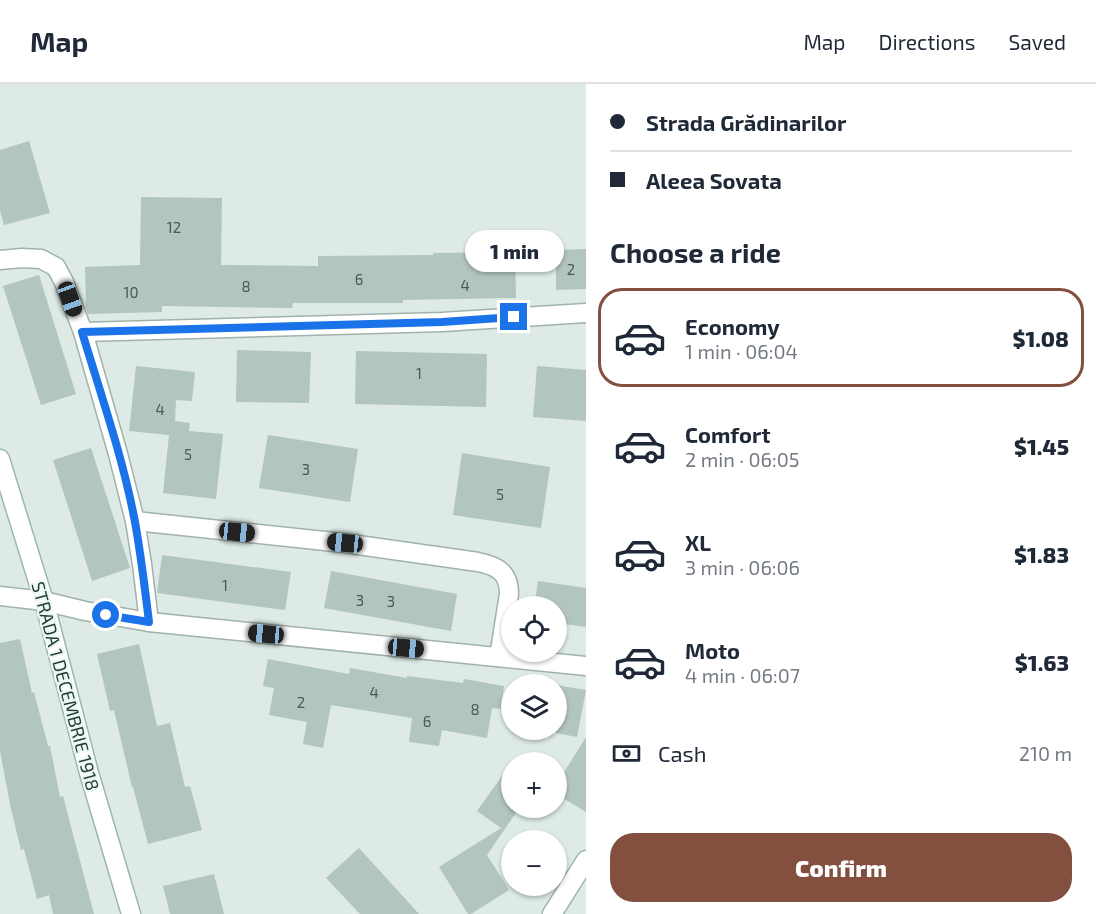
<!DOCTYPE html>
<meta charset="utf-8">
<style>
body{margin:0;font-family:"Exo 2",sans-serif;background:#f2f2f3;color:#1f2937;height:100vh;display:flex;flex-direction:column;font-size:22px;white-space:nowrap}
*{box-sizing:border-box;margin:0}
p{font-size:20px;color:#747a83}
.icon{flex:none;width:33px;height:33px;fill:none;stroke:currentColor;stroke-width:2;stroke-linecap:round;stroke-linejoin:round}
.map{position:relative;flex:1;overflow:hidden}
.details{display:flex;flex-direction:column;background:#fff;width:510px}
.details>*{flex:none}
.banner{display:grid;align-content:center;height:132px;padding:0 24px;background:#fff}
.controls{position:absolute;left:501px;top:512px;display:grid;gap:12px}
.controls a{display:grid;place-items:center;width:66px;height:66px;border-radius:50%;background:#fff;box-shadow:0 2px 4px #0004;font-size:30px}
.end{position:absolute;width:27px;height:27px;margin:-14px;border:8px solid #1a73e8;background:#fff;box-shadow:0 0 0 3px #fff}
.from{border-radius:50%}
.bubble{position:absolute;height:42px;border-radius:21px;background:#fff;box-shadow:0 2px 4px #0004;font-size:20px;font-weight:800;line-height:42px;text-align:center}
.car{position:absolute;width:18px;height:36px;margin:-18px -9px;border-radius:8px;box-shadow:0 0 4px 2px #0007;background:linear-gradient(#222 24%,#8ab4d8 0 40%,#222 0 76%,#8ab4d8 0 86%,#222 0)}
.banner b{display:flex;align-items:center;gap:21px;height:57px;font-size:22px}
.banner b+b{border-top:2px solid #e0e1e3}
.banner i{width:15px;height:15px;background:#1f2937}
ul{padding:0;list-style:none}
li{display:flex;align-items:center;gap:18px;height:99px;margin:0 12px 9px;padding:0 12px;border:3px solid transparent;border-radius:24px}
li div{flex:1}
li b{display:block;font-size:22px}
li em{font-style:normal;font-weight:800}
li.selected{border-color:#834f3f}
li>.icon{width:54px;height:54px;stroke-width:1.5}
h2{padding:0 24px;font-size:27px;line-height:72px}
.pay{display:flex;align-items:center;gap:15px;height:66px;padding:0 24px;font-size:22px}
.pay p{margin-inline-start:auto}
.cta{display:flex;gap:12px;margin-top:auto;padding:12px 24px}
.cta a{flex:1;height:69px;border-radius:24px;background:#834f3f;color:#fff;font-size:24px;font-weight:800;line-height:69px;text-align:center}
header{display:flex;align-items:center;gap:36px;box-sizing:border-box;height:84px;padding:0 30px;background:#fff;border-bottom:2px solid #e0e1e3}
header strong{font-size:28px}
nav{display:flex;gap:33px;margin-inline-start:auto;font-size:21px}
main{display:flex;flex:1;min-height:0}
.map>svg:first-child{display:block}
.building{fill:#b2c5be}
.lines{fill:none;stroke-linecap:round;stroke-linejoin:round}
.street-casing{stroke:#a0b2ac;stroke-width:21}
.secondary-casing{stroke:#9bb7ae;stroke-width:21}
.street{stroke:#fff;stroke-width:18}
.secondary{stroke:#fff;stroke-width:18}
.route{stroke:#1a73e8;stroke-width:8}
.labels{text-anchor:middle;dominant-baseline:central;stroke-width:4.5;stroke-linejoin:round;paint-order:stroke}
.number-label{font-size:15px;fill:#435e56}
.street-label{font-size:18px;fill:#1e3b34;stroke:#edf7f3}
</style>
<header>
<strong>Map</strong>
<nav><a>Map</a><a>Directions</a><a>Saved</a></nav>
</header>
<main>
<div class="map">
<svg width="586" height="830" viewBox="0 0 586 830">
<rect width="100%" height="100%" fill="#ddeae5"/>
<g class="building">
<polygon points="29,57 50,129 4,141 0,127 0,66"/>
<polygon points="141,113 222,114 221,181 318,182 318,172 433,171 433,169 515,168 516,214 403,216 403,219 293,219 292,224 162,222 162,228 88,230 86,223 85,183 140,181"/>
<polygon points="586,165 586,205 556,206 556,166"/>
<polygon points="39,191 76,310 41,321 3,202"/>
<polygon points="237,266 311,268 309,319 236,318"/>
<polygon points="356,267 487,270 486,323 355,320"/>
<polygon points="136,282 195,288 192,317 176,316 175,337 190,339 189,347 223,350 216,415 163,409 169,351 129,347"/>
<polygon points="537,282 586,286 586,337 533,333"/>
<polygon points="268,351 358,365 350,418 259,404"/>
<polygon points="91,364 130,484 92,497 53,376"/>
<polygon points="462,369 550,383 541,444 453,431"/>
<polygon points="162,471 291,488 285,526 157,509"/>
<polygon points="331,487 457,510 451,547 324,524"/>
<polygon points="538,497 586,504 586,543 556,539 556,522 534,522"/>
<polygon points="20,555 32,609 34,608 48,662 50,662 60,713 63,712 94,830 53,830 49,811 37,815 24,765 21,766 11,725 0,667 0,559"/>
<polygon points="139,560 157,642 170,639 185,703 190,702 202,746 148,760 133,703 132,703 114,626 110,627 97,570"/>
<polygon points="268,575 349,590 350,584 407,594 407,592 463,599 464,595 504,602 501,625 492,624 487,654 442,646 439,662 409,658 412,634 331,621 323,664 303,660 307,638 269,631 274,604 263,602"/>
<polygon points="556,601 586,606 577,653 556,649"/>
<polygon points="586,653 586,728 556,710 556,701"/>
<polygon points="512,678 512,723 520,723 487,771 509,806 471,830 468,830 439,783 501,744 477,727"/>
<polygon points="359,764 419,830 360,830 326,794"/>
<polygon points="214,790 224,830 170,830 163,802"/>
</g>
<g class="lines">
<g class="street-casing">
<g id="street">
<polyline points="0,176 22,174 41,175 56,183 64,198 83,248 118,370 135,437 142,480 149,538"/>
<polyline points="83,248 442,238 586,229"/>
<path d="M135,437L344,459L478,478C497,482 509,488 509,510L499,573"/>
<polyline points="0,512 44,517 85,527 149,538 586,582"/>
</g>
</g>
<g class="secondary-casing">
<g id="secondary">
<polyline points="0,375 44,517 89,689 131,830"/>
<polyline points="552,830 586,776"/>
</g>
</g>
<use href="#street" class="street"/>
<use href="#secondary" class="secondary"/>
</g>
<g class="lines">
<path class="route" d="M106,531L149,538C145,505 141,471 135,438C123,374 101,311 82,248L442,238L514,233"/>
</g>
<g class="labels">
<g class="number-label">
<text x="174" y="143">12</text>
<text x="571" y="185">2</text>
<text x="359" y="195">6</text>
<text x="465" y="201">4</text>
<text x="246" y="202">8</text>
<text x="131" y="208">10</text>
<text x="419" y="289">1</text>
<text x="160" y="325">4</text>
<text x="188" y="370">5</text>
<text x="306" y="385">3</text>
<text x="500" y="410">5</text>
<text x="225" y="501">1</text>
<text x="360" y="516">3</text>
<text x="391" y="517">3</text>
<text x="374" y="608">4</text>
<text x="301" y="618">2</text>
<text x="475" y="625">8</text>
<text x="427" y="637">6</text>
</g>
<g class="street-label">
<text transform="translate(66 602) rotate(75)">STRADA 1 DECEMBRIE 1918</text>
</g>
</g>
</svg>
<div class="controls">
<a><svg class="icon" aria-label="locate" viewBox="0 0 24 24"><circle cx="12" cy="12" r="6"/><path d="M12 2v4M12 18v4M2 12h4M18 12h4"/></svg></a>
<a><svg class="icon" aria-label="layers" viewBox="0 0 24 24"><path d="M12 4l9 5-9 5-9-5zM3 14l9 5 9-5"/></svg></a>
<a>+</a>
<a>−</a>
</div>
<i class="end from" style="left:106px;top:531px"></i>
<i class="end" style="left:514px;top:233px"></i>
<div class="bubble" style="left:465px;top:146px;width:99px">1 min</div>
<i class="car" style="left:70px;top:215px;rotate:160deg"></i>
<i class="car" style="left:237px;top:448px;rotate:96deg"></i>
<i class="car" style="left:345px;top:459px;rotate:276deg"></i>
<i class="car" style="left:266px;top:550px;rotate:275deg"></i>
<i class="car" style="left:406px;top:564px;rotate:95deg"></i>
</div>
<section class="details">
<div class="banner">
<b><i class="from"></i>Strada Grădinarilor</b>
<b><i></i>Aleea Sovata</b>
</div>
<h2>Choose a ride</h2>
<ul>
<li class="selected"><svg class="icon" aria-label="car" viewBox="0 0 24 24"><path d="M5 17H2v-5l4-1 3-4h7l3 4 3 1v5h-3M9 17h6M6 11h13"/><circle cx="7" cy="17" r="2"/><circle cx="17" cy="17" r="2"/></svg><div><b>Economy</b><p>1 min · 06:04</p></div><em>$1.08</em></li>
<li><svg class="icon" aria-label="car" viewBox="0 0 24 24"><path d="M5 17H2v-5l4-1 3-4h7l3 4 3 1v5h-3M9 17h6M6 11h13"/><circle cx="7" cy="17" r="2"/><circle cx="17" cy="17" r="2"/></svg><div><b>Comfort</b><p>2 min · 06:05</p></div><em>$1.45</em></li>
<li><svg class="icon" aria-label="car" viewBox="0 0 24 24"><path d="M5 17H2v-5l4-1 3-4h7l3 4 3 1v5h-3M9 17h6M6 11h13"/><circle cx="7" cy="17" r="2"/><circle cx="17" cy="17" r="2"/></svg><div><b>XL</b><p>3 min · 06:06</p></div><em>$1.83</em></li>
<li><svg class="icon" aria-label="car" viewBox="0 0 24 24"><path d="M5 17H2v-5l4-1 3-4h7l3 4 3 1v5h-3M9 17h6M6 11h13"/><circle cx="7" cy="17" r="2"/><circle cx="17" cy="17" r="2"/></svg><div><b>Moto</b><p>4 min · 06:07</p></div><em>$1.63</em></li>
</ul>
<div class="pay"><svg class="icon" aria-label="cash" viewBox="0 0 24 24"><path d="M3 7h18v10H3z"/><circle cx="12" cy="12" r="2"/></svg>Cash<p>210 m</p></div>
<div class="cta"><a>Confirm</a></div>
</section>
</main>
